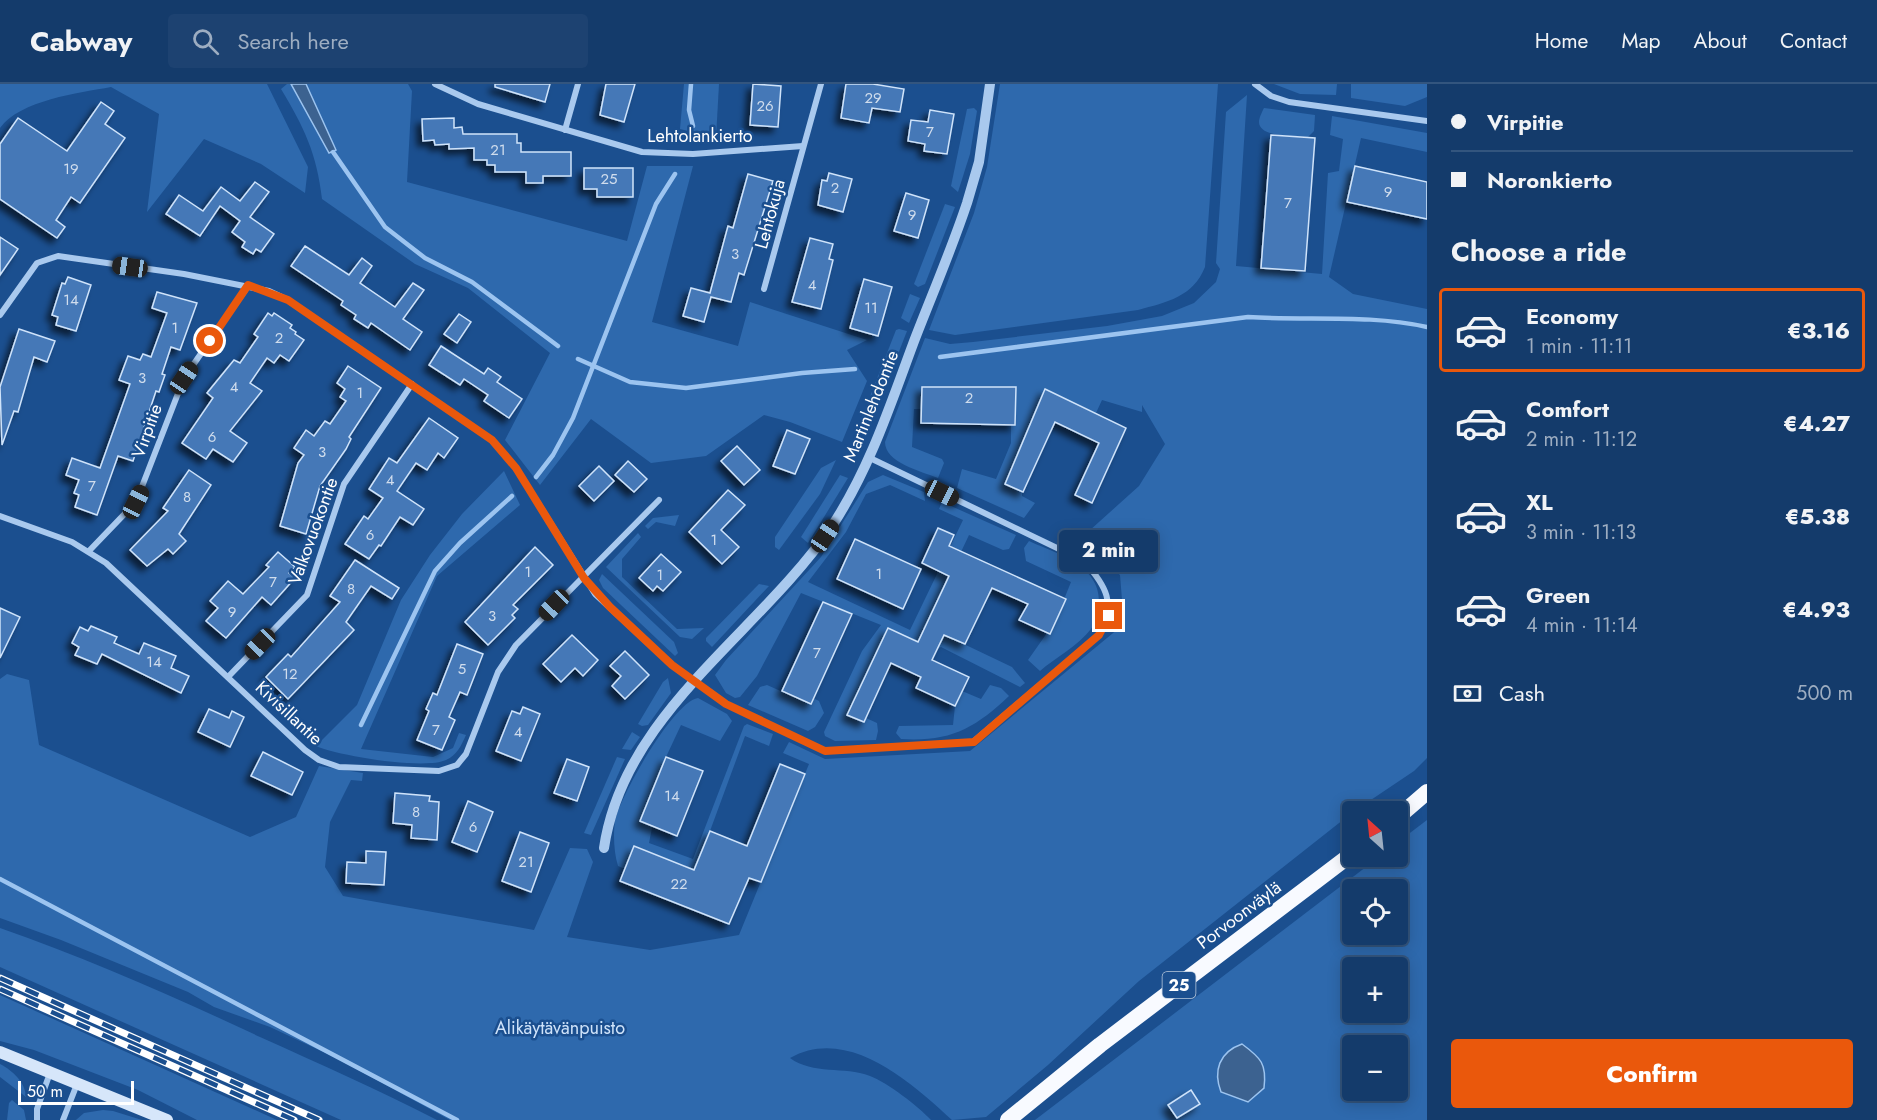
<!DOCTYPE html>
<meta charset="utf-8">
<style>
body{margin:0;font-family:Jost,sans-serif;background:#1d4271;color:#f1f3f6;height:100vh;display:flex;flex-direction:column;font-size:22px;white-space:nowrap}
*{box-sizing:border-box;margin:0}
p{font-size:20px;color:#9dadc1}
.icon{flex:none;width:33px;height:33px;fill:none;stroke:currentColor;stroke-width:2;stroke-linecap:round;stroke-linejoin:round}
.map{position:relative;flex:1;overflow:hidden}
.panel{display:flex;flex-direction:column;background:#143b6b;width:450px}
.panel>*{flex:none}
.top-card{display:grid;align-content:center;height:132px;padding:0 24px;background:#143b6b}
.needle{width:39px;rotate:333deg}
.tools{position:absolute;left:1342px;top:717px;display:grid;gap:12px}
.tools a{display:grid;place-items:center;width:66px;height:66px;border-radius:6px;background:#143b6b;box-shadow:0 3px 15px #0003,0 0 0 2px #33557e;font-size:30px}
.scale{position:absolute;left:18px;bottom:15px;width:116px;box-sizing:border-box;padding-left:6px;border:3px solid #fff;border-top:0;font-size:16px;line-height:21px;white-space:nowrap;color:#fff;-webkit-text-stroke:4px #1b4f8f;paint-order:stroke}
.end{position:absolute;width:27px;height:27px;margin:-14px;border:8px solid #ea580c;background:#fff;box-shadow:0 0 0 3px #fff}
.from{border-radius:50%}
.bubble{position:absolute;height:42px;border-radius:6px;background:#143b6b;box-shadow:0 3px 15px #0003,0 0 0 2px #33557e;font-size:20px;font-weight:800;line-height:42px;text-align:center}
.car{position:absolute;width:18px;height:36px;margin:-18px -9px;border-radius:8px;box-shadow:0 0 4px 2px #0007;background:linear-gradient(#222 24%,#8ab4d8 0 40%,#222 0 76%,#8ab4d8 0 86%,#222 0)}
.top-card b{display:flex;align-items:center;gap:21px;height:57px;font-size:22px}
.top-card b+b{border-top:2px solid #33557e}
.top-card i{width:15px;height:15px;background:#f1f3f6}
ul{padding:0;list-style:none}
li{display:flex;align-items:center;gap:18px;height:84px;margin:0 12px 9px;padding:0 12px;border:3px solid transparent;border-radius:6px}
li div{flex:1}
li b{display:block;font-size:22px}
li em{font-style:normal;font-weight:800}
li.current{border-color:#ea580c}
li>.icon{width:54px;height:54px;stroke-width:1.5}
h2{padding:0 24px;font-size:27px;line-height:72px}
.pay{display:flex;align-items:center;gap:15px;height:66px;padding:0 24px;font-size:22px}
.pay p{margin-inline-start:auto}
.cta{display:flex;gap:12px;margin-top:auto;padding:12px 24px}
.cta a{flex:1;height:69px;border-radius:6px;background:#ea580c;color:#fff;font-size:24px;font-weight:800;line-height:69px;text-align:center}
header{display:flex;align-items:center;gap:36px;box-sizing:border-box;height:84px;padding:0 30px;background:#143b6b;border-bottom:2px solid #33557e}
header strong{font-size:28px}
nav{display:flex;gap:33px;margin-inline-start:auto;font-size:21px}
.search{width:420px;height:54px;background:#1d4271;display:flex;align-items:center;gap:15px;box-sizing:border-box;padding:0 21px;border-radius:6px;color:#9dadc1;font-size:22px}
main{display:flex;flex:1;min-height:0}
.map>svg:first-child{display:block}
.green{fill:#2e69ad;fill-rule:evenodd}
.water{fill:#3c6290;stroke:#9cc4f0;stroke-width:1.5}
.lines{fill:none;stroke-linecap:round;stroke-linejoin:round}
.stream{stroke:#9cc4f0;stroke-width:4.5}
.building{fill:#4478b7;stroke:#cfe3fa;stroke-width:1.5;filter:url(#shadow)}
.minor{stroke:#a9c9ee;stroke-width:6}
.tertiary{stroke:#a9c9ee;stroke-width:10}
.secondary{stroke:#d6e6fa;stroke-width:12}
.trunk{stroke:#f8faff;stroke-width:16}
.rail-casing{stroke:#fff;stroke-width:7}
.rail{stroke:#1b4f8f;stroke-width:4.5;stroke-dasharray:14;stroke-linecap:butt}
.route{stroke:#ea580c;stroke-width:8}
.labels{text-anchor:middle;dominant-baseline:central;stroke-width:5;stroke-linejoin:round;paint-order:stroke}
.number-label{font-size:15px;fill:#d0dded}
.shield{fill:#1b4f8f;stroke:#bbcadd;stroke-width:1.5}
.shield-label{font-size:16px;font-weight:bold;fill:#fff}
.street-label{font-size:18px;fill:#fff;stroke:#1b4f8f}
.park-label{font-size:18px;fill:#cfe3fa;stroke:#1b4f8f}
</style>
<header>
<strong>Cabway</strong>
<div class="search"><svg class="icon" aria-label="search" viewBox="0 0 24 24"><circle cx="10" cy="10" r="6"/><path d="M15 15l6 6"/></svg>Search here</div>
<nav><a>Home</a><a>Map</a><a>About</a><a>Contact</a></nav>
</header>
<main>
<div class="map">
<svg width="1427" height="1036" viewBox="0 0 1427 1036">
<defs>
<filter id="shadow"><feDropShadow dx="-5.5" dy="5.5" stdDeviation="3" flood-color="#0009"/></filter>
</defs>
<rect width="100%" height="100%" fill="#1b4f8f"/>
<g class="green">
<path d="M0,0H267L308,83L305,109L261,80L204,55L147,128L159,30L111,3C79,9 20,16 0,44Z"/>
<path d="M287,0H291L329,69L336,66L306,0H408L412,7L407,98L627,157L647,82H693L652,238L738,262L750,218L867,256L847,266L867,297L842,358L790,338L764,331L706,372L651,379L591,335L540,401L505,356L550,269L468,204L415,180L322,115C317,70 304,43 281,5Z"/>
<polygon points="684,0 719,0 716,54 680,45"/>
<path d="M1000,0H1218L1205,183C1193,213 1167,218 1138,226L955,251L929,246L974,129L987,83Z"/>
<polygon points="1274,0 1337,0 1336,11 1300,10"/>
<polygon points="1351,0 1427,0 1427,13 1405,22 1351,14"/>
<path d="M1247,11L1236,182L1322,190L1328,89L1339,87L1343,55L1330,51L1332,32L1427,49V68L1361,54L1329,193L1353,210L1427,225V674L1414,687L1353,728L1139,897L1048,981L986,1033L952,1036C912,999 848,941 790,974C813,991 844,982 870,992C888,999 918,1022 931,1036H450L336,974L270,943L214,923L188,908L61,856L0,834V595L7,590L29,596L39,661L250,753L296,733L319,682L363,689L362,697L351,696L330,738L325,783L343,812L534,846L570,764L587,765L593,778L567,853L650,866L739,851L809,680L783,669L789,658L825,675L970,667L1124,540L1120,491L1079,456L1139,402L1165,360L1142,321V328L1102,316L1096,329L1045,306L1005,399L1022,407V412L1035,419L1024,434L957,404L962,385L996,395L1011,359V341H1015L1016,303H922L921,325H914L912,363L942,375L944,379L938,394C921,387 885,379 885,358L925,254L950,260L973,258L1107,242L1162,232L1194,219L1216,198L1220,185L1216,179L1226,28Z"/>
<polygon points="974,24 977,27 970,70 958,108 951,102 967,25"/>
<path d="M1264,24L1315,31L1314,47L1308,53C1297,52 1259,54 1259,38C1259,34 1262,28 1264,24Z"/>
<polygon points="945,120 955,123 925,200 918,203 914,200"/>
<polygon points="910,210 920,214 909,239 901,234"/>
<polygon points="899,245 907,247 872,337 862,333 896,246"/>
<polygon points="836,376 820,410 779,466 775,463 775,453 821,384"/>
<path d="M504,387L520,421L437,492L361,665L433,673L453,664L459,649L466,651C461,662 457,671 446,676C424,686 339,672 316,662L357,621L401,516L430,471L462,430Z"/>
<polygon points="840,391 848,394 808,459 801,453"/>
<polygon points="883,391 924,408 925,417 890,401 866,410 846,448 808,498 910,546 963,436 939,425 942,418 1016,451 1009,465 1003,466 969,451 926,542 1012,583 1025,599 1020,603 941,563 936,566 888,544 847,630 866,634 877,639 878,647 876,656 835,657 825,652 824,648 862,567 881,541 801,509 757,592 740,613 735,614 726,609 715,591 726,576 821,473 868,398"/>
<polygon points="679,431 675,442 656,438 648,445 645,442 653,434"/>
<polygon points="638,449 641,453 622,475 622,493 677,545 704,544 692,555 680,553 606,483"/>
<path d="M1029,457C1057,470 1100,481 1099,518C1098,526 1096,538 1091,545C1079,561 1055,574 1040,587L1028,576L1047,549L1050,550L1071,498L1026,477L1024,464Z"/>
<polygon points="602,490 674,558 678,569 675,572 603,504 599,496"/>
<polygon points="759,500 769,502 712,563 706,557 706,554"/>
<polygon points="668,594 671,609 648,641 642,642 638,640 663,598"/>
<polygon points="767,601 810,620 813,614 819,617 824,629 815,643 808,647 748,621 760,603"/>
<path d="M990,601L1001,604L1009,612C974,645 950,658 901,655L896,649L899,642L953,641L955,622L962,607L981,615Z"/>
<path d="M698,614L727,630L732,637L720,657L681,641L666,673L649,759L693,775L744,642L747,640L773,650L769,662L745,652L710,747L738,803L635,762L625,785L618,782C614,769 613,751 615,737C620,712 674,617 698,614Z"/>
<polygon points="632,648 640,653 631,666 622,665"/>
<polygon points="617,673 625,675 591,751 584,749"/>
<path d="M1427,736V1036H1035L1379,773L1398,772V758ZM1353,806H1398V850H1353ZM1353,884H1398V928H1353ZM1353,962H1398V1006H1353Z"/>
<path d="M0,844C89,875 175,913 260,953C320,980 379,1006 437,1036H341L0,883Z"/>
<polygon points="0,911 277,1036 197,1036 138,1006 34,966 0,957"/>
<path d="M0,980C13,987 25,998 26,1013L0,993Z"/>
<polygon points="12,1016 24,1026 26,1036 7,1036 9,1019"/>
<polygon points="103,1026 113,1027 142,1036 76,1036 84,1029"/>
</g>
<g class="water">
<polygon points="291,0 306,0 336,66 329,69"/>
<path d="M1242,960C1261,974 1267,980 1264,1004L1248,1018L1221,1008C1213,987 1219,968 1242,960Z"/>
</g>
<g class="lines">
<g class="stream">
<polyline points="691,0 689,26 693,42"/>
<polyline points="333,68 385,143 425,174 472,198 558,262"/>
<path d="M940,273L1248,233C1307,237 1369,230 1427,243"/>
<polyline points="578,275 630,298 686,304 802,289 855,285"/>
<polyline points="536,393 553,371 573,334 656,120 675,90"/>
<polyline points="361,641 435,487 460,459 512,412"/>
<polyline points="0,795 457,1036"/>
</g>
</g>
<g class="building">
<polygon points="495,0 550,0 545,18 495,3"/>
<polygon points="606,0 635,0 624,38 600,31"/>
<polygon points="753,0 781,2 778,43 750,41"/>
<polygon points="846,0 873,0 904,5 900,28 872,24 869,39 841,34"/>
<polygon points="101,18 114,27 105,40 125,54 80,119 71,113 56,136 65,143 57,154 0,115 0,60 18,34 67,67"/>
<polygon points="930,26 954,30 947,70 924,67 925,60 908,57 911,36 928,38"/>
<polygon points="454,34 454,44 462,43 463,50 517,50 517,59 521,59 521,68 571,68 571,92 543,92 543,99 526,99 526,88 495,88 495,81 487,81 487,76 474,76 474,64 449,65 449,60 435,61 434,56 423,57 422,35"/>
<polygon points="1271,51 1315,54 1305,187 1261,184"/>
<polygon points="1355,82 1427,98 1427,135 1347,118"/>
<polygon points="584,84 633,84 633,113 597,113 597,105 584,105"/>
<polygon points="829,89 852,95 843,128 818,121 822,96 827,97"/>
<polygon points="748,90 773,97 744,191 739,189 731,218 711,213 704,238 683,232 691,204 710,209 728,142 733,144"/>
<polygon points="255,98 269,108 250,133 274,150 261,168 256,165 253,170 242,163 245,158 232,148 240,137 220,122 200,152 166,130 179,111 203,127 221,103 240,117"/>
<polygon points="906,109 929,116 918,154 894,147"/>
<polygon points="0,153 18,165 0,191"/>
<polygon points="810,154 833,160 829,175 833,176 821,225 792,218"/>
<polygon points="305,162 349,191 362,174 372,182 360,199 395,223 413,199 424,206 403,235 422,248 410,266 371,239 368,244 354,235 356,231 341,221 343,217 291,182"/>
<polygon points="68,193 91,201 76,247 56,241 58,233 52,231 62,199 65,200"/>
<polygon points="864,195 892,203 878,252 850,244"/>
<polygon points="157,208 197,219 180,266 171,263 162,290 165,291 159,308 156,307 133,377 118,372 97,431 75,423 79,411 74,409 79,396 66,391 72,374 100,384 130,300 119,296 128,272 140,276 143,270 151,273 167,229 152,224"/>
<polygon points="268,229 272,232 274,229 292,241 290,244 296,248 295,250 304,256 289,277 280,271 274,279 267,274 250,299 262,307 230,347 247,359 233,378 213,365 206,375 182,359 213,314 207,309 234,276 240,279 258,253 254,250"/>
<polygon points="459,230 471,238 457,259 444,250"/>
<polygon points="19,245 55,257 47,278 34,273 18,328 14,327 2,361 0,303"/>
<polygon points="441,262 484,290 488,284 501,293 497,298 522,315 509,334 484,317 488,311 464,295 460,301 429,281"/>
<polygon points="348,282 381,304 349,353 351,355 346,365 320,402 306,450 280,442 298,379 304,371 294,364 306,346 314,352 325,337 330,340 346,317 340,313 345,305 337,299"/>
<polygon points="922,303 1016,303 1015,341 921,339"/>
<polygon points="1045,305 1126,344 1092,419 1075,411 1099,359 1055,338 1023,408 1005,400"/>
<polygon points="429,334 458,354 444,374 438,369 427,386 416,379 397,407 424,425 413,441 400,433 381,462 379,461 369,475 345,460 364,432 368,435 383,414 369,405 389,374 397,379"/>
<polygon points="787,346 810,355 795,390 773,382"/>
<polygon points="737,362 760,386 744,401 721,377"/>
<polygon points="628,377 647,395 634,408 615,391"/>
<polygon points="599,382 614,397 594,417 579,402"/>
<polygon points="189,386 211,401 179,450 186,457 173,470 168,465 147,482 130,466 168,427 163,424"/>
<polygon points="728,406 745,421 721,446 739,463 722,480 689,448"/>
<polygon points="938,444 954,451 949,462 1066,515 1050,550 1019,536 1028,520 992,504 965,560 944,551 932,576 969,593 955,622 916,604 921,593 891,579 864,638 847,631 888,544 918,558 949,492 922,479"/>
<polygon points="855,455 921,485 903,525 837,495"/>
<polygon points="535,463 553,481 513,521 518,525 512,531 515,534 488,561 465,538"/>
<polygon points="278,468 295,483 289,489 295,494 271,521 262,513 226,554 206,537 218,524 210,517 228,497 243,510 269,483 266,481"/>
<polygon points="661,470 681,488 663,507 657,502 653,507 639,494"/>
<polygon points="355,476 399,504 392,515 371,502 346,538 354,546 288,615 266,593 288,570 291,573 340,518 330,512"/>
<polygon points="823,518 852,530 811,620 782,607"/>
<polygon points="0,524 20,533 0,574"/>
<polygon points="91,542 117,553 114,559 139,570 144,559 176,572 171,584 189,592 181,609 102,570 97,580 75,571 79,563 72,559 80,543 88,547"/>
<polygon points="572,551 598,576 583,592 575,584 561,598 543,580"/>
<polygon points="457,560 483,570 467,611 460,608 449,633 455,636 442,666 417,656 429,627 426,625 433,609 437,611"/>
<polygon points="625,567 649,591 625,615 612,602 621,592 610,582"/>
<polygon points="523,623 540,630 521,677 496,667 512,627 520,630"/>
<polygon points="209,625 229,634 232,627 244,633 230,663 198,648"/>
<polygon points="263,668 303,688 292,711 251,692"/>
<polygon points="666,673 703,687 677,752 640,737"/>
<polygon points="567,675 589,683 577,717 554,709"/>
<polygon points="780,680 805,690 761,798 749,794 729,840 620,797 634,762 694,786 710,747 747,762"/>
<polygon points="395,709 430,712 429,717 439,718 437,756 411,754 412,741 393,739"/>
<polygon points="468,717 493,728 477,768 452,758"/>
<polygon points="520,748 549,759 531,808 502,797"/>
<polygon points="366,767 386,768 384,801 346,799 347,778 366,779"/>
<polygon points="1191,1006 1200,1020 1177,1034 1168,1021"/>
</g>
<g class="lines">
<g class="minor">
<polyline points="435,0 478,20 642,68 693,70 803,62"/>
<polyline points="1255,0 1271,12 1289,18 1427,37"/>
<polyline points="565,46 578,0"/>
<polyline points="764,205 821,0"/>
<path d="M0,231L37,179L58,172L184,190L269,207L288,216L492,356L516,384L595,510L672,581L726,620L825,667L973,658L1099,551C1116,519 1107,503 1084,477L870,374"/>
<polyline points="0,432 72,458 106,479 305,666 319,676 339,683 439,687 457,681 466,670 498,588 516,561 659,416"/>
<polyline points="89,467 136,418 184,294 248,202"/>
<polyline points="228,593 307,511 344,400 412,300"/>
<polyline points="37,1036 37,1025 50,989"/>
<polyline points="63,1036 77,1000"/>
</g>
<path class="tertiary" d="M604,764C624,628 760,549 832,442C869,386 890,322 913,260C931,213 951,167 967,119L979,78L990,0"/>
<polyline class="secondary" points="0,968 167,1036"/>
<g class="trunk">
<polyline points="1398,733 1427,708"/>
<polyline points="1008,1036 1100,961 1353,769"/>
</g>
<g class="rail-casing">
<g id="rail">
<polyline points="0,894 319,1036"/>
<polyline points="0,905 294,1036"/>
</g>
</g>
<use href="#rail" class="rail"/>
</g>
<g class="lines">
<polyline class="route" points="210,257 248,201 288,216 492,356 516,384 584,494 610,523 672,581 726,620 825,667 974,658 1099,551 1109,532"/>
</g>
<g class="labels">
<g class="number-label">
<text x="873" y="14">29</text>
<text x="765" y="22">26</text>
<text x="930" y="48">7</text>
<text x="498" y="66">21</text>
<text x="71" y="85">19</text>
<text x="609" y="95">25</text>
<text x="835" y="104">2</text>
<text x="1388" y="108">9</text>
<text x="1288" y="119">7</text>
<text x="912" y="131">9</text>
<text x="735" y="170">3</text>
<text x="812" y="201">4</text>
<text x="71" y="216">14</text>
<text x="871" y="224">11</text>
<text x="175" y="244">1</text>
<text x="279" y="254">2</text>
<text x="142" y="294">3</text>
<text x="234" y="303">4</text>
<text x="360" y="309">1</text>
<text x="969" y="314">2</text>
<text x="212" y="353">6</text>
<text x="322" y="368">3</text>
<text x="390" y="396">4</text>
<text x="92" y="402">7</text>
<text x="187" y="413">8</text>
<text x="370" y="451">6</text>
<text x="714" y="456">1</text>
<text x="528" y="488">1</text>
<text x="879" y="490">1</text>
<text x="660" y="491">1</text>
<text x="273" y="498">7</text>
<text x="351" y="505">8</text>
<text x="232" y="528">9</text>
<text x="492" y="532">3</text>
<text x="817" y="569">7</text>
<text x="154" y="578">14</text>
<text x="462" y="585">5</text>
<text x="290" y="590">12</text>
<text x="436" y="646">7</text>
<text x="518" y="648">4</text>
<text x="672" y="712">14</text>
<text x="416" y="728">8</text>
<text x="473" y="743">6</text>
<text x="526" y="778">21</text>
<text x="679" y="800">22</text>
</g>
<rect class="shield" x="1162.5" y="888" width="33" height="26" rx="4.5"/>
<g class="shield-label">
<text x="1179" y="901">25</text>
</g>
<g class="street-label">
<text x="700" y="52">Lehtolankierto</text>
<text transform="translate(770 130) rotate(-75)">Lehtokuja</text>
<text transform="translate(871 322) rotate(-68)">Martinlehdontie</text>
<text transform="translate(147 347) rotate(-70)">Virpitie</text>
<text transform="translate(313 447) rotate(-70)">Valkovuokontie</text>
<text transform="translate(289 629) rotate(43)">Kivisillantie</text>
<text transform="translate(1239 831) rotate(-37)">Porvoonväylä</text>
</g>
<g class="park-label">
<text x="560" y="944">Alikäytävänpuisto</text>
</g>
</g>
</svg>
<div class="tools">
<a><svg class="needle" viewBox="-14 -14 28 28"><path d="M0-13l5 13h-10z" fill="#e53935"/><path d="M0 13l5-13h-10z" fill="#9dadc1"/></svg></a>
<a><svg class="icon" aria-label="locate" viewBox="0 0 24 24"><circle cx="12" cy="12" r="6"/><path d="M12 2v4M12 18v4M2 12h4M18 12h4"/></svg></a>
<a>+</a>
<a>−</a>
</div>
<div class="scale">50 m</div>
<i class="end from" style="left:210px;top:257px"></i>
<i class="end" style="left:1109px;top:532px"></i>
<div class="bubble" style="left:1059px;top:446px;width:99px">2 min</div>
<i class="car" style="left:130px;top:183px;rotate:278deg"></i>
<i class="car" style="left:184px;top:294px;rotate:34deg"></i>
<i class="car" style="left:942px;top:409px;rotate:116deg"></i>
<i class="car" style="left:136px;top:418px;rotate:26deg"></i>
<i class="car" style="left:825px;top:452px;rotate:34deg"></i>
<i class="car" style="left:554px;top:521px;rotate:224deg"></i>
<i class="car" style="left:260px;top:560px;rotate:224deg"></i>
</div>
<section class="panel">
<div class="top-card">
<b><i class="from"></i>Virpitie</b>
<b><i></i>Noronkierto</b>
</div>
<h2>Choose a ride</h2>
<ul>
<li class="current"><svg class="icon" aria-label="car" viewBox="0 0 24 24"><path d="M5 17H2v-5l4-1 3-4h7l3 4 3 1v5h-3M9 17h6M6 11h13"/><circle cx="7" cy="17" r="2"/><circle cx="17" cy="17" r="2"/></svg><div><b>Economy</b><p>1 min · 11:11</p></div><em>€3.16</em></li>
<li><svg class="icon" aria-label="car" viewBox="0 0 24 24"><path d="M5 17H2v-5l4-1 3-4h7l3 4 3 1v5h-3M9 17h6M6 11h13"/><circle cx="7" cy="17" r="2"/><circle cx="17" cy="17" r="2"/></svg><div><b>Comfort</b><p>2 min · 11:12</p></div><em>€4.27</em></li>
<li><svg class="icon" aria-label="car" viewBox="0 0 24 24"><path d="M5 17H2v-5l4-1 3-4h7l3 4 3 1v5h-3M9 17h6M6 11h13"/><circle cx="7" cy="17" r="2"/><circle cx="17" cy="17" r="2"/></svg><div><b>XL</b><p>3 min · 11:13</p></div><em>€5.38</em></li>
<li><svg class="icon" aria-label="car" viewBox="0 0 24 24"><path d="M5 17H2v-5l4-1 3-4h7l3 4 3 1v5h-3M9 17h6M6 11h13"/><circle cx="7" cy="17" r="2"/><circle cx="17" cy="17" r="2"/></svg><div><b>Green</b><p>4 min · 11:14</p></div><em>€4.93</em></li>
</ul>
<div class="pay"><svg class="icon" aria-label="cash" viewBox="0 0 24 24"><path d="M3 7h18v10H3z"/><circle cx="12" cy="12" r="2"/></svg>Cash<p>500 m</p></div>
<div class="cta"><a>Confirm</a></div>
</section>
</main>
